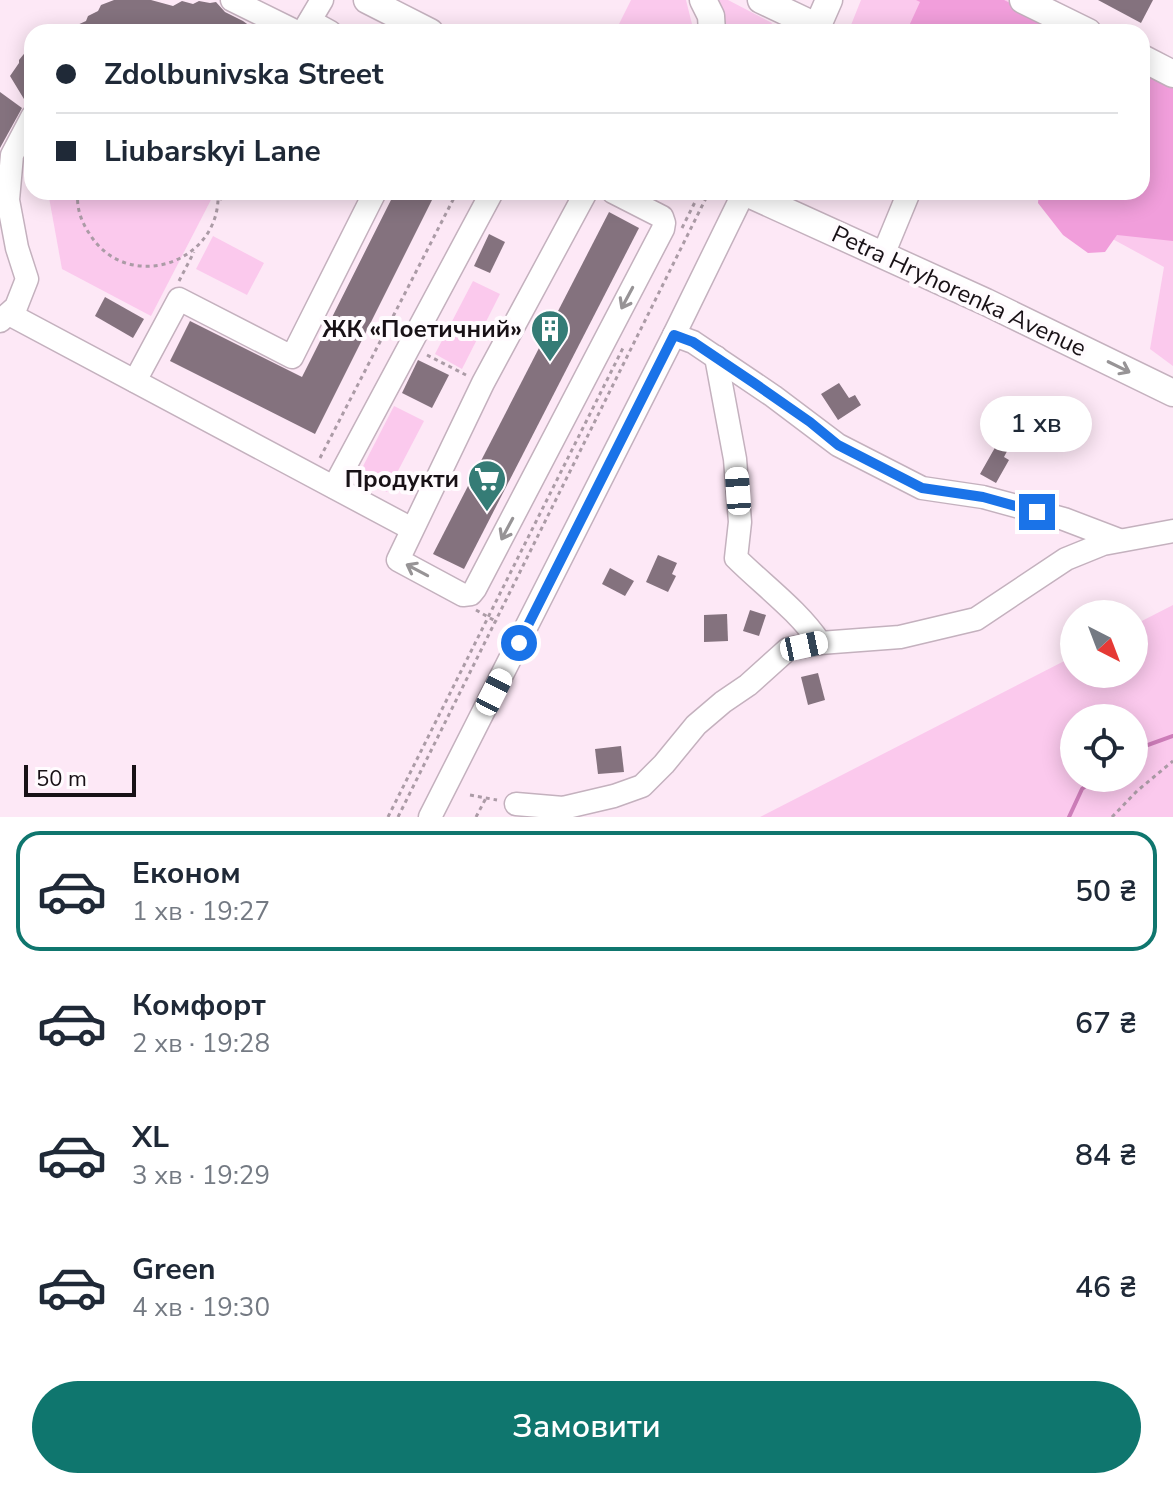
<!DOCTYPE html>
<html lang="uk">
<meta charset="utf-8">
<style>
body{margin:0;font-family:"Nunito Sans",sans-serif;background:#f2f2f3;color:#1f2937;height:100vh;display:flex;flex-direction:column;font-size:30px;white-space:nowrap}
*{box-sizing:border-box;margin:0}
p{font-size:26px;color:#747a83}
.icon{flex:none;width:44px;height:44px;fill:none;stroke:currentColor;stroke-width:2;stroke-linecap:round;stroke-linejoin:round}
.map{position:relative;height:817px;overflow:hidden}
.sheet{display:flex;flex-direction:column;background:#fff;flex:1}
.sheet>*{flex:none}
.guide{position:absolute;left:24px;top:24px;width:1126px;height:176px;border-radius:24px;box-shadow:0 4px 20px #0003;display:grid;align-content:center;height:176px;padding:0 32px;background:#fff}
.needle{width:52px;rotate:138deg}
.buttons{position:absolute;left:1060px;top:600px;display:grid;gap:16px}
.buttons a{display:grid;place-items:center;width:88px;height:88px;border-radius:50%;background:#fff;box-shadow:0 4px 20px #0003;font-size:40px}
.scale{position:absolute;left:24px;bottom:20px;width:112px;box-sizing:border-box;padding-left:8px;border:4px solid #181116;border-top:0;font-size:22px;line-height:28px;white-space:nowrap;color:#181116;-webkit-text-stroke:6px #fffbfe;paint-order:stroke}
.end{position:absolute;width:36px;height:36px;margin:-18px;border:10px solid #1a73e8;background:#fff;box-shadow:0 0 0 4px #fff}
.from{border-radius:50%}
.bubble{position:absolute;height:56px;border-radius:28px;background:#fff;box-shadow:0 4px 20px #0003;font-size:26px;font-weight:600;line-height:56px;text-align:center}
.car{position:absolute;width:24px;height:48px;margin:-24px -12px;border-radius:10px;box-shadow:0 0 6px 2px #0007;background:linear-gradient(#fff 24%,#345 0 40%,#fff 0 76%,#345 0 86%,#fff 0)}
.guide b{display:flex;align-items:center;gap:28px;height:76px;font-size:30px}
.guide b+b{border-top:2px solid #e0e1e3}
.guide i{width:20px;height:20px;background:#1f2937}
ul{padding:14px 0 0;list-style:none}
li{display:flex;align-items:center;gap:24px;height:120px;margin:0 16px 12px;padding:0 16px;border:4px solid transparent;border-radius:24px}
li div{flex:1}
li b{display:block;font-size:30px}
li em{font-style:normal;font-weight:600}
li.on{border-color:#0f766e}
li>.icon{width:72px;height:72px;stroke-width:1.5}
.button{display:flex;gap:16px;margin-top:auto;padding:16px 32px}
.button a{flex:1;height:92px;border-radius:48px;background:#0f766e;color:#fff;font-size:32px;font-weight:600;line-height:92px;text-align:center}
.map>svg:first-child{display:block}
.green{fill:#fbc9ed;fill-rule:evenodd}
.forest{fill:#f19edb}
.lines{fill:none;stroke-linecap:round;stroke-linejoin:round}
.stream{stroke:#cd7db9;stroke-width:4}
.building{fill:#84727e}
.minor-casing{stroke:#c4b1be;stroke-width:25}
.major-casing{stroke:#c4b1be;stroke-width:29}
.path{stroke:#ab9ba6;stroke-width:3;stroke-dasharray:4 4;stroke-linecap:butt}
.minor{stroke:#fff;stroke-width:22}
.major{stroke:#fff;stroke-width:26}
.oneway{stroke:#979496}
.route{stroke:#1a73e8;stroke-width:10}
.labels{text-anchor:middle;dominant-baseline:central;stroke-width:8;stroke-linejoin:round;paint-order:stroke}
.street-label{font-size:24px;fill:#181116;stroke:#fffbfe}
.poi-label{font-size:24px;font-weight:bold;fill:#181116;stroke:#fffbfe;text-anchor:end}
</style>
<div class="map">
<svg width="1173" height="817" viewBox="0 0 1173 817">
<rect width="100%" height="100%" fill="#fde8f6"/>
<g class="green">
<polygon points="631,0 686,0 694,32 615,32"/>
<polygon points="715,0 728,0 772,23 768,32 723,32"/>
<polygon points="861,0 1007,0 1074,32 853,32 849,30"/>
<polygon points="1173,82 1173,366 1150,349 1164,267 1085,224 1142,192"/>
<polygon points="48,192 215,192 151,316 62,269"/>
<polygon points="213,236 264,263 247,295 196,269"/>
<polygon points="473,281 500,294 462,369 435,354"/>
<polygon points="394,406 424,421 387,492 358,476"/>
<path d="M1173,605V817H760L1074,656V674H1134V625ZM1074,718H1134V778H1074Z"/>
</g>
<g class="forest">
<polygon points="916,0 1004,0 1067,32 1019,32 1017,30 1016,32 913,32 909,26 920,2"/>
<polygon points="1142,70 1173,86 1173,241 1117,235 1105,252 1088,253 1063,235 1038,203 1039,192 1142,192"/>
</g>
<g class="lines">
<g class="stream">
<polyline points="1134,750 1173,736"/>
<polyline points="1069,817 1082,789 1095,778"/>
</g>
</g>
<g class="building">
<polygon points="114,0 151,0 173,6 182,1 193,4 199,1 210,3 216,2 225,12 243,21 258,32 62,32 86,21 88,16 98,11 101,5"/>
<polygon points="1098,0 1153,0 1141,23"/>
<polygon points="32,44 32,103 27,104 10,76 19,63 19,60"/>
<polygon points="0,92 22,108 0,148"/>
<polygon points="395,192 436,192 315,434 170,361 190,321 302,377"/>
<polygon points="609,212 639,228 464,569 433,554"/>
<polygon points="489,234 505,242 490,273 474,266"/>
<polygon points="105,297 144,319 133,338 95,316"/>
<polygon points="418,360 449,375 432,408 402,393"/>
<polygon points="839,383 849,398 855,395 861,405 838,420 821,394"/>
<polygon points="1001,429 1015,436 1004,457 1009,460 996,483 980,474 997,444 994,443"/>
<polygon points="658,555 677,563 672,574 676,576 668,592 646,582"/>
<polygon points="610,568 634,581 625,596 602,584"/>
<polygon points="750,610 766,615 759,636 743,631"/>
<polygon points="727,614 728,641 704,642 704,615"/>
<polygon points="818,673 825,700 808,705 801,677"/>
<polygon points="621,746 624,772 598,774 595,749"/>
</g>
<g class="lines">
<g class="minor-casing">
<g id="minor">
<polyline points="232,0 297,32"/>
<polyline points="310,21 330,32"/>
<polyline points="303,32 322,0"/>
<polyline points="586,192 483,383 398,560 463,595 471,594 475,589 663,229 664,223 662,217 613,192"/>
<polyline points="883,255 909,192"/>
<polyline points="9,314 412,529"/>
<polyline points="0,321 16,307 27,279 17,248 8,200 12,155 32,117"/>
<polyline points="674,335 693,342 773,396 838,445 922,488 983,497 1064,519 1119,540"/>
<path d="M716,357L735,459L740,522L736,558C763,585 799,611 820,643"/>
<polyline points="135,381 179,299 292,357 375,192"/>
<polyline points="334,487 492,192"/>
<polyline points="516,804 563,808 614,796 642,786 664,764 696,725 723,702 748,685 788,649 820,643 900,637 976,619 1066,559 1103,544 1173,531"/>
<polyline points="430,817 674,335 744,192"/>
</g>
</g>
<g class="major-casing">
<g id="major">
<polyline points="367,0 430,32"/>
<polyline points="703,0 711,16 712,32"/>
<polyline points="761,0 818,27"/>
<polyline points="1023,0 1088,32"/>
<polyline points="815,32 829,0"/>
<polyline points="1142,58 1173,74"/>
<polyline points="744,192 986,302 1173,393"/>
</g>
</g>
<g class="path">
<path d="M78,192C76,207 81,221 89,233C126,295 222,264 218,192"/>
<polyline points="220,200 224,192"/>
<polyline points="682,228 700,192"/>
<polyline points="179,281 194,252"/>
<polyline points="395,339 384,334 457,192"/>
<polyline points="427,355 466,375"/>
<polyline points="320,458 384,334"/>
<polyline points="476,610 497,622"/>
<polyline points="470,795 497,800"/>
<polyline points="388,817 624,346"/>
<polyline points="398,817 706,198 694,192"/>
<polyline points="476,817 486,798"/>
<polyline points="1112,817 1137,791 1173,761"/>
</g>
<use href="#minor" class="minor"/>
<use href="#major" class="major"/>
</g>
<defs><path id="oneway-shaft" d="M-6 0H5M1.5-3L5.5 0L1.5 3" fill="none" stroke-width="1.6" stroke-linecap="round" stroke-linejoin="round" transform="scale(2)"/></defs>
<g class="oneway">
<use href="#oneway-shaft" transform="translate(627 298) rotate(118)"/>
<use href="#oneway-shaft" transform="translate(1119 367) rotate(26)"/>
<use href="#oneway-shaft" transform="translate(507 529) rotate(118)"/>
<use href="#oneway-shaft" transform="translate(417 570) rotate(-152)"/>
</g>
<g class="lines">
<polyline class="route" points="519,643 674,335 693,342 754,383 810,422 838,445 922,488 983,497 1037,512"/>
</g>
<defs>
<g id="building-pin" transform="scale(2)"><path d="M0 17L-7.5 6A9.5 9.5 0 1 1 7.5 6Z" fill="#357c76" stroke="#fffbfe"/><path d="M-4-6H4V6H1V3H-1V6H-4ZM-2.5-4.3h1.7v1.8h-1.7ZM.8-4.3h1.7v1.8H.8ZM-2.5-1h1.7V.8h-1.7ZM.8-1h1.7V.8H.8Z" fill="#fff"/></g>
<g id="supermarket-pin" transform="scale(2)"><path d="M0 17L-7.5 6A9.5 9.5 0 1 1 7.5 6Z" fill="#357c76" stroke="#fffbfe"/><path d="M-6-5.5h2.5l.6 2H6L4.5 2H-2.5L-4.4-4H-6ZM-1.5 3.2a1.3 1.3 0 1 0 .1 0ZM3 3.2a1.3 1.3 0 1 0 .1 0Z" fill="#fff"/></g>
</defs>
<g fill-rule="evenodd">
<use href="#building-pin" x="550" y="329"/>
<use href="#supermarket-pin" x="487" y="479"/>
</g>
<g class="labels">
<g class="street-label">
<text transform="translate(959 291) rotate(25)">Petra Hryhorenka Avenue</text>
</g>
<g class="poi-label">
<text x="522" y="329">ЖК «Поетичний»</text>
<text x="459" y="479">Продукти</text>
</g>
</g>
</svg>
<div class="buttons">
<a><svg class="needle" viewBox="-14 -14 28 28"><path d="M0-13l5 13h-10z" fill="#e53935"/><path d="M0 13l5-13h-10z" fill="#747a83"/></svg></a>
<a><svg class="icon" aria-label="locate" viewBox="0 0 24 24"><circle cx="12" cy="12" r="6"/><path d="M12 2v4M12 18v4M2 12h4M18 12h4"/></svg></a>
</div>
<div class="scale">50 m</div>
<i class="end from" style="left:519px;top:643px"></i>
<i class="end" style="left:1037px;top:512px"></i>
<div class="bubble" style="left:980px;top:396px;width:112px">1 хв</div>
<i class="car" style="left:738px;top:491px;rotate:356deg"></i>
<i class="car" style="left:804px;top:646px;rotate:78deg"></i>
<i class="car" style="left:494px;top:692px;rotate:27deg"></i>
<div class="guide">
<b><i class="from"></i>Zdolbunivska Street</b>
<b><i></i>Liubarskyi Lane</b>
</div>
</div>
<section class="sheet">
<ul>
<li class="on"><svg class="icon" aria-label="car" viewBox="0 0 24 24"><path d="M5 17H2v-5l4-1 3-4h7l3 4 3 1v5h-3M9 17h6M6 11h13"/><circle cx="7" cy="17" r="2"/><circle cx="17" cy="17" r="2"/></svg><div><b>Економ</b><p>1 хв · 19:27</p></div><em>50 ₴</em></li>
<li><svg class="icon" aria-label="car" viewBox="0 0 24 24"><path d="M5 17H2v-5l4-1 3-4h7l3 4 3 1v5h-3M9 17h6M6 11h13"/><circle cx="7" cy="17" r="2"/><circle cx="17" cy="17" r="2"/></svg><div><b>Комфорт</b><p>2 хв · 19:28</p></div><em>67 ₴</em></li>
<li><svg class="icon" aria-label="car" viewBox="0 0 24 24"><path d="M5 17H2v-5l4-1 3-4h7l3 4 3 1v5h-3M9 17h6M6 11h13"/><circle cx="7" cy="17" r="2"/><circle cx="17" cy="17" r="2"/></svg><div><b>XL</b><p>3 хв · 19:29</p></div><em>84 ₴</em></li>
<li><svg class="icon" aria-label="car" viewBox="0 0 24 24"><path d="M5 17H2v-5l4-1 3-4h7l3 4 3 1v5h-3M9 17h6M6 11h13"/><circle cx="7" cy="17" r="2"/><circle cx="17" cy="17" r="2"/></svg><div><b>Green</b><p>4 хв · 19:30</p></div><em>46 ₴</em></li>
</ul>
<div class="button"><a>Замовити</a></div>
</section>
